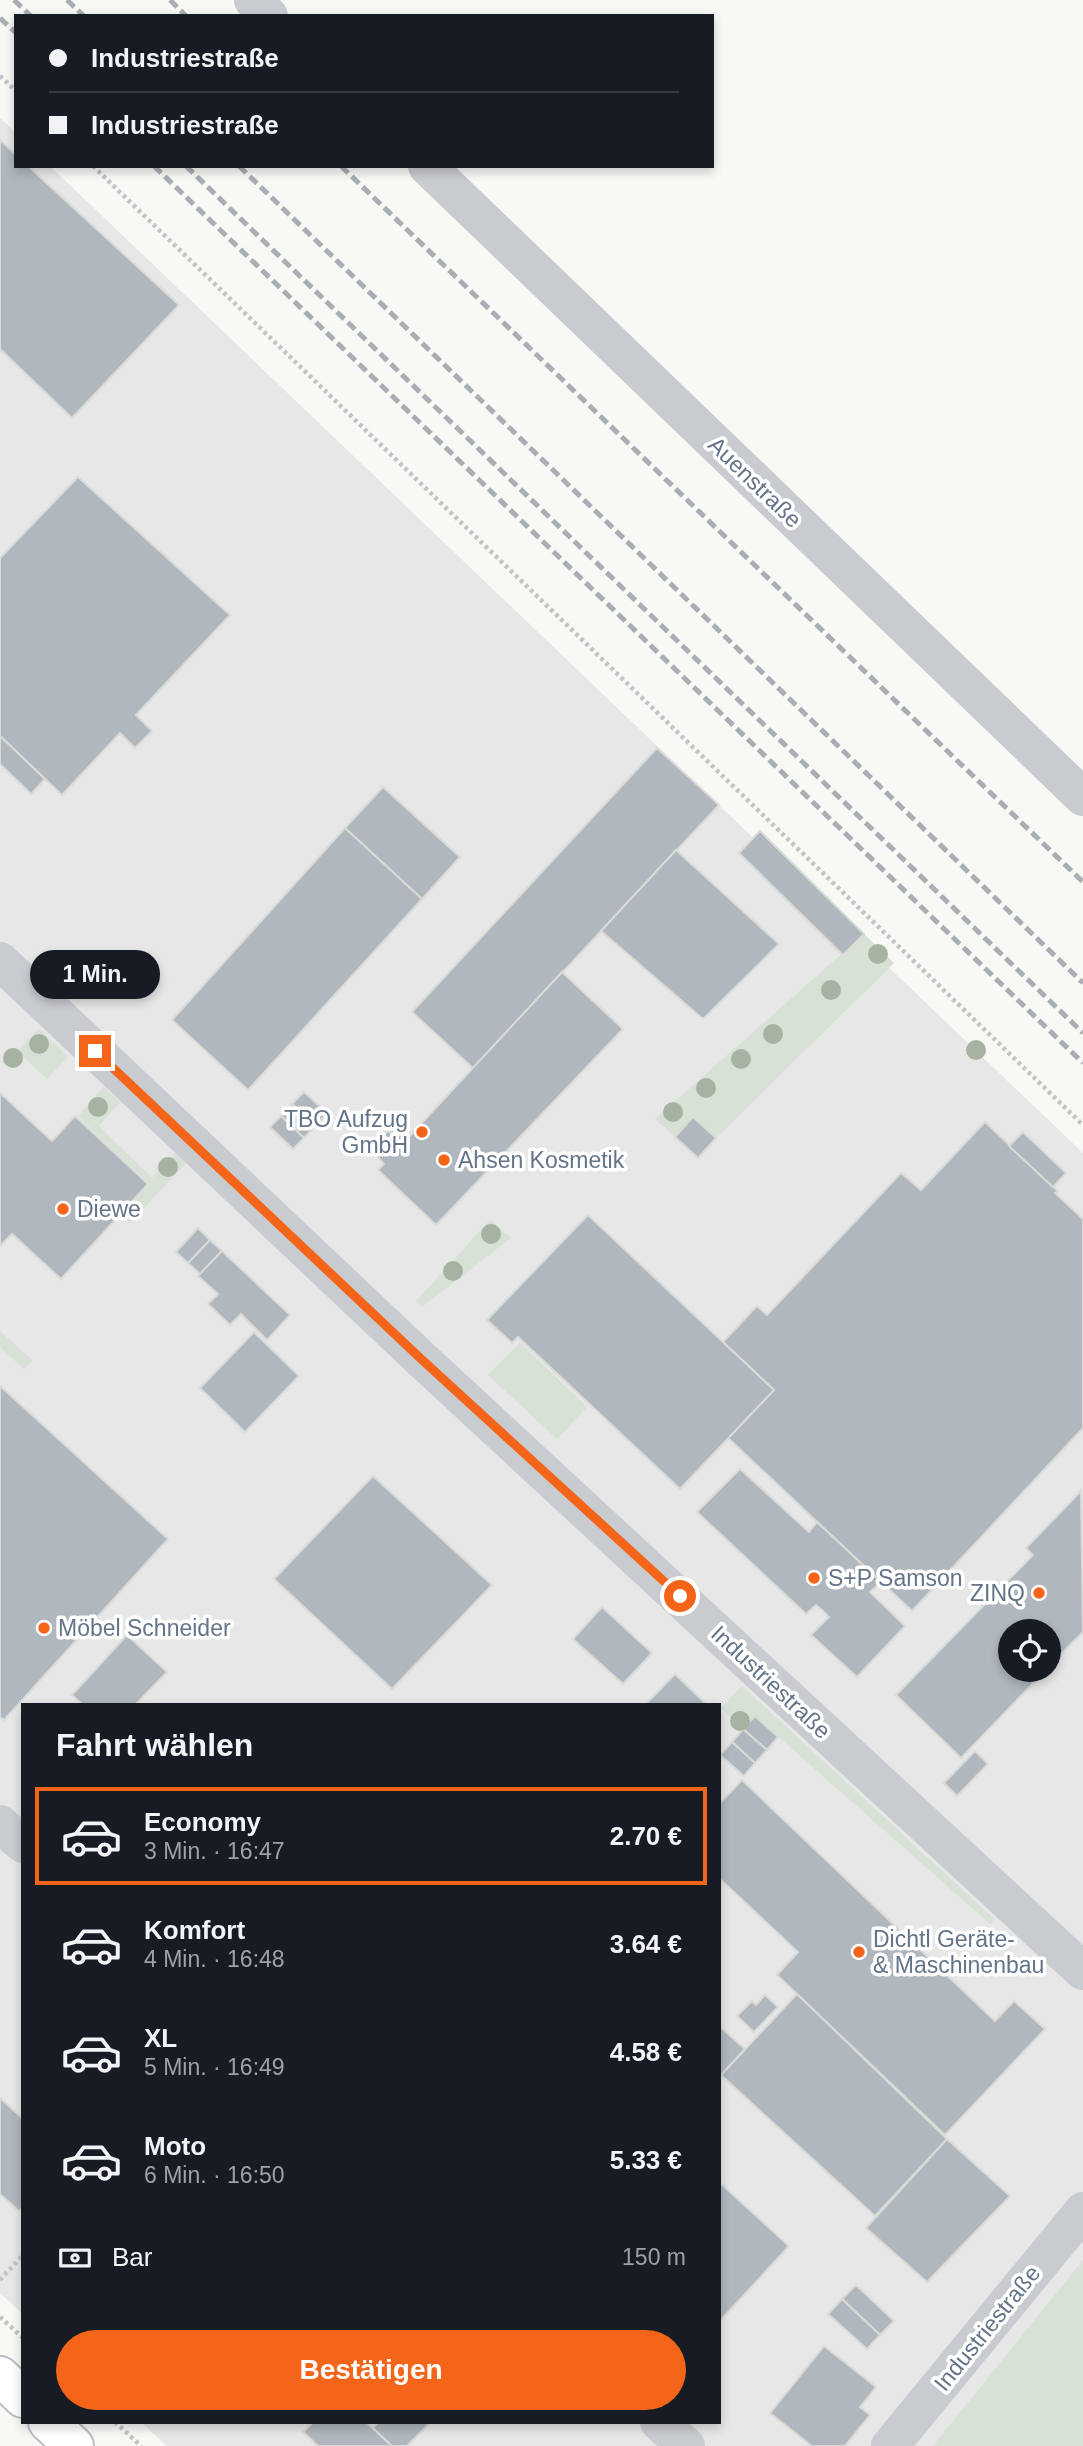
<!DOCTYPE html>
<html lang="de">
<meta charset="utf-8">
<style>
body{margin:0;font-family:Arial,sans-serif;background:#20242c;color:#f1f3f6;height:100vh;display:flex;flex-direction:column;font-size:26px;white-space:nowrap}
*{box-sizing:border-box;margin:0}
p{font-size:23px;color:#9ea1a6}
.icon{flex:none;width:38px;height:38px;fill:none;stroke:currentColor;stroke-width:2;stroke-linecap:round;stroke-linejoin:round}
.map{position:relative;flex:1;overflow:hidden}
.side{position:absolute;left:21px;top:1703px;width:700px;height:721px;display:flex;flex-direction:column;background:#171b24;border-radius:0px;box-shadow:0 4px 10px #0003}
.side>*{flex:none}
.top-card{position:absolute;left:14px;top:14px;width:700px;height:154px;border-radius:0px;box-shadow:0 4px 10px #0003;display:grid;align-content:center;height:154px;padding:0 35px;background:#171b24}
.fabs{position:absolute;left:998px;top:1619px;display:grid;gap:14px}
.fabs a{display:grid;place-items:center;width:63px;height:63px;border-radius:50%;background:#171b24;box-shadow:0 4px 10px #0003;font-size:35px}
.end{position:absolute;width:32px;height:32px;margin:-16px;border:9px solid #f46519;background:#fff;box-shadow:0 0 0 4px #fff}
.from{border-radius:50%}
.bubble{position:absolute;height:49px;border-radius:24px;background:#171b24;box-shadow:0 4px 10px #0003;font-size:23px;font-weight:600;line-height:49px;text-align:center}
.top-card b{display:flex;align-items:center;gap:24px;height:66px;font-size:26px}
.top-card b+b{border-top:2px solid #363941}
.top-card i{width:18px;height:18px;background:#f1f3f6}
ul{padding:0;list-style:none}
li{display:flex;align-items:center;gap:21px;height:98px;margin:0 14px 10px;padding:0 21px;border:4px solid transparent;border-radius:0px}
li div{flex:1}
li b{display:block;font-size:26px}
li em{font-style:normal;font-weight:600}
li.active{border-color:#f46519}
li>.icon{width:63px;height:63px;stroke-width:1.5}
h2{padding:0 35px;font-size:32px;line-height:84px}
.pay{display:flex;align-items:center;gap:18px;height:77px;padding:0 35px;font-size:26px}
.pay p{margin-inline-start:auto}
.action{display:flex;gap:14px;margin-top:auto;padding:14px 35px}
.action a{flex:1;height:80px;border-radius:42px;background:#f46519;color:#fff;font-size:28px;font-weight:600;line-height:80px;text-align:center}
.map>svg:first-child{display:block}
.built{fill:#e6e7e6;fill-rule:evenodd}
.green{fill:#d8e1d6}
.building{fill:#b0b7bf;stroke:#dadad7;stroke-width:2}
.lines{fill:none;stroke-linecap:round;stroke-linejoin:round}
.major-casing{stroke:#bbbec3;stroke-width:42}
.path{stroke:#c1c3c6;stroke-width:4.5;stroke-dasharray:3.5 3.5;stroke-linecap:butt}
.minor{stroke:#c8cbcf;stroke-width:38}
.major{stroke:#fff;stroke-width:38}
.rail{stroke:#a9aeb5;stroke-width:5;stroke-dasharray:10 5;stroke-linecap:butt}
.tree{fill:#a6b3a3}
.route{stroke:#f46519;stroke-width:9}
.poi-dot{fill:#f46519;stroke:#fff;stroke-width:2.5}
.labels{text-anchor:middle;dominant-baseline:central;stroke-width:7;stroke-linejoin:round;paint-order:stroke}
.street-label{font-size:23px;fill:#647489;stroke:#fff}
.poi-label{font-size:23px;fill:#647489;stroke:#fff;text-anchor:start}
</style>
<div class="map">
<svg width="1083" height="2446" viewBox="0 0 1083 2446">
<rect width="100%" height="100%" fill="#f8f8f5"/>
<path class="built" d="M0,118L16,133V166H50L1083,1153V2446H167L141,2422H719V1704H23V2314L0,2293ZM1010,1631H1048V1670H1010Z"/>
<g class="green">
<polygon points="864,934 894,963 716,1138 693,1117 675,1137 655,1119"/>
<polygon points="39,1029 68,1057 47,1079 18,1051"/>
<polygon points="104,1087 120,1102 99,1126 152,1178 175,1153 186,1163 130,1223 121,1216 150,1184 78,1116"/>
<polygon points="490,1220 511,1238 422,1307 416,1301"/>
<polygon points="0,1331 32,1360 24,1369 0,1347"/>
<polygon points="520,1342 587,1407 557,1439 488,1375"/>
<polygon points="742,1686 994,1919 990,1924 755,1716 743,1729 721,1708"/>
<polygon points="1083,2260 1083,2446 933,2446"/>
</g>
<g class="building">
<polygon points="0,140 16,155 16,166 28,166 179,305 72,418 0,349"/>
<polygon points="78,477 230,615 136,715 152,731 135,748 120,733 62,795 0,736 0,558"/>
<polygon points="0,736 45,779 31,794 0,764"/>
<polygon points="657,748 719,805 473,1068 412,1012"/>
<polygon points="383,787 460,857 422,899 345,828"/>
<polygon points="345,828 422,899 248,1090 172,1020"/>
<polygon points="760,831 864,934 843,955 739,853"/>
<polygon points="676,850 779,944 703,1019 601,931"/>
<polygon points="562,972 623,1029 436,1225 378,1170 384,1164 374,1153 374,1146 387,1132 397,1132 406,1140"/>
<polygon points="304,1092 327,1113 315,1126 292,1104"/>
<polygon points="0,1093 52,1141 75,1116 148,1184 61,1279 12,1234 0,1246"/>
<polygon points="292,1104 315,1126 304,1138 281,1116"/>
<polygon points="281,1116 304,1138 293,1149 270,1127"/>
<polygon points="693,1117 716,1138 698,1158 675,1137"/>
<polygon points="985,1122 1058,1191 1055,1193 1083,1219 1083,1428 912,1611 728,1438 774,1390 723,1342 757,1306 767,1315 901,1173 921,1190"/>
<polygon points="1023,1132 1066,1173 1053,1187 1009,1146"/>
<polygon points="588,1215 774,1390 680,1489 518,1337 512,1343 487,1320"/>
<polygon points="198,1228 210,1240 188,1263 176,1252"/>
<polygon points="210,1240 222,1251 200,1274 188,1263"/>
<polygon points="222,1251 290,1315 267,1340 241,1314 230,1325 208,1304 218,1294 198,1276"/>
<polygon points="254,1332 299,1376 245,1432 200,1388"/>
<polygon points="0,1386 168,1539 4,1720 0,1717"/>
<polygon points="740,1469 809,1532 817,1522 881,1582 870,1592 905,1626 857,1677 811,1635 829,1617 822,1610 816,1605 806,1614 697,1512"/>
<polygon points="373,1476 492,1585 392,1689 274,1579"/>
<polygon points="1081,1491 1083,1632 1048,1667 1048,1631 1010,1631 1010,1670 1046,1670 961,1758 896,1695 1033,1555 1026,1548"/>
<polygon points="602,1607 652,1653 623,1684 573,1639"/>
<polygon points="127,1635 167,1672 136,1704 82,1704 72,1695"/>
<polygon points="675,1674 706,1704 646,1704"/>
<polygon points="755,1716 778,1737 767,1750 743,1729"/>
<polygon points="743,1729 767,1750 755,1763 732,1742"/>
<polygon points="732,1742 755,1763 744,1776 720,1755"/>
<polygon points="975,1751 988,1764 957,1796 944,1783"/>
<polygon points="742,1780 995,2021 1014,2001 1045,2029 945,2135 777,1975 798,1952 719,1878 719,1804"/>
<polygon points="797,1994 947,2139 875,2216 721,2075"/>
<polygon points="765,1995 778,2007 754,2032 737,2016 752,2001 756,2005"/>
<polygon points="719,2026 745,2049 719,2077"/>
<polygon points="0,2098 23,2119 23,2207 19,2211 0,2194"/>
<polygon points="947,2139 1010,2196 927,2282 866,2228"/>
<polygon points="719,2182 789,2246 719,2322"/>
<polygon points="856,2285 894,2321 880,2335 842,2299"/>
<polygon points="842,2299 880,2335 867,2349 828,2314"/>
<polygon points="824,2346 876,2387 860,2407 870,2415 845,2446 812,2446 770,2413"/>
<polygon points="313,2422 366,2422 392,2446 318,2446 303,2432"/>
<polygon points="379,2422 431,2422 407,2446 392,2446 373,2428"/>
</g>
<g class="lines">
<g class="major-casing">
<g id="major">
<polyline points="0,2376 23,2398"/>
<polyline points="48,2422 74,2446"/>
</g>
</g>
<g class="path">
<polyline points="0,76 16,91"/>
<polyline points="93,166 1083,1125"/>
<polyline points="0,2280 23,2255"/>
<polyline points="0,2317 23,2338"/>
<polyline points="115,2422 141,2446"/>
</g>
<g class="minor">
<polyline points="253,0 269,16"/>
<polyline points="427,166 1083,797"/>
<polyline points="0,961 419,1357 1083,1971"/>
<polyline points="0,1824 23,1844"/>
<polyline points="659,2422 686,2446"/>
<polyline points="890,2446 1083,2211"/>
</g>
<use href="#major" class="major"/>
<g class="rail">
<polyline points="14,0 31,16"/>
<polyline points="67,0 84,16"/>
<polyline points="170,0 186,16"/>
<polyline points="0,18 16,33"/>
<polyline points="154,166 1083,1063"/>
<polyline points="186,166 1083,1033"/>
<polyline points="239,166 1083,983"/>
<polyline points="341,166 1083,882"/>
</g>
</g>
<g class="tree">
<circle cx="878" cy="954" r="10"/>
<circle cx="831" cy="990" r="10"/>
<circle cx="773" cy="1034" r="10"/>
<circle cx="39" cy="1044" r="10"/>
<circle cx="976" cy="1050" r="10"/>
<circle cx="13" cy="1058" r="10"/>
<circle cx="741" cy="1059" r="10"/>
<circle cx="706" cy="1088" r="10"/>
<circle cx="98" cy="1107" r="10"/>
<circle cx="673" cy="1112" r="10"/>
<circle cx="168" cy="1167" r="10"/>
<circle cx="491" cy="1234" r="10"/>
<circle cx="453" cy="1271" r="10"/>
<circle cx="740" cy="1721" r="10"/>
</g>
<g class="lines">
<polyline class="route" points="95,1051 419,1357 680,1596"/>
</g>
<g class="poi-dot">
<circle cx="422" cy="1132" r="7"/>
<circle cx="444" cy="1160" r="7"/>
<circle cx="63" cy="1209" r="7"/>
<circle cx="814" cy="1578" r="7"/>
<circle cx="1039" cy="1593" r="7"/>
<circle cx="44" cy="1628" r="7"/>
<circle cx="859" cy="1952" r="7"/>
</g>
<g class="labels">
<g class="street-label">
<text transform="translate(755 482) rotate(44)">Auenstraße</text>
<text transform="translate(771 1682) rotate(43)">Industriestraße</text>
<text transform="translate(987 2328) rotate(-51)">Industriestraße</text>
</g>
<g class="poi-label">
<text x="408" y="1119" text-anchor="end">TBO Aufzug<tspan x="408" dy="26">GmbH</tspan></text>
<text x="458" y="1160">Ahsen Kosmetik</text>
<text x="77" y="1209">Diewe</text>
<text x="828" y="1578">S+P Samson</text>
<text x="1025" y="1593" text-anchor="end">ZINQ</text>
<text x="58" y="1628">Möbel Schneider</text>
<text x="873" y="1939">Dichtl Geräte-<tspan x="873" dy="26">&amp; Maschinenbau</tspan></text>
</g>
</g>
</svg>
<div class="fabs">
<a><svg class="icon" aria-label="locate" viewBox="0 0 24 24"><circle cx="12" cy="12" r="6"/><path d="M12 2v4M12 18v4M2 12h4M18 12h4"/></svg></a>
</div>
<i class="end from" style="left:680px;top:1596px"></i>
<i class="end" style="left:95px;top:1051px"></i>
<div class="bubble" style="left:30px;top:950px;width:130px">1 Min.</div>
<div class="top-card">
<b><i class="from"></i>Industriestraße</b>
<b><i></i>Industriestraße</b>
</div>
<section class="side">
<h2>Fahrt wählen</h2>
<ul>
<li class="active"><svg class="icon" aria-label="car" viewBox="0 0 24 24"><path d="M5 17H2v-5l4-1 3-4h7l3 4 3 1v5h-3M9 17h6M6 11h13"/><circle cx="7" cy="17" r="2"/><circle cx="17" cy="17" r="2"/></svg><div><b>Economy</b><p>3 Min. · 16:47</p></div><em>2.70 €</em></li>
<li><svg class="icon" aria-label="car" viewBox="0 0 24 24"><path d="M5 17H2v-5l4-1 3-4h7l3 4 3 1v5h-3M9 17h6M6 11h13"/><circle cx="7" cy="17" r="2"/><circle cx="17" cy="17" r="2"/></svg><div><b>Komfort</b><p>4 Min. · 16:48</p></div><em>3.64 €</em></li>
<li><svg class="icon" aria-label="car" viewBox="0 0 24 24"><path d="M5 17H2v-5l4-1 3-4h7l3 4 3 1v5h-3M9 17h6M6 11h13"/><circle cx="7" cy="17" r="2"/><circle cx="17" cy="17" r="2"/></svg><div><b>XL</b><p>5 Min. · 16:49</p></div><em>4.58 €</em></li>
<li><svg class="icon" aria-label="car" viewBox="0 0 24 24"><path d="M5 17H2v-5l4-1 3-4h7l3 4 3 1v5h-3M9 17h6M6 11h13"/><circle cx="7" cy="17" r="2"/><circle cx="17" cy="17" r="2"/></svg><div><b>Moto</b><p>6 Min. · 16:50</p></div><em>5.33 €</em></li>
</ul>
<div class="pay"><svg class="icon" aria-label="cash" viewBox="0 0 24 24"><path d="M3 7h18v10H3z"/><circle cx="12" cy="12" r="2"/></svg>Bar<p>150 m</p></div>
<div class="action"><a>Bestätigen</a></div>
</section>
</div>
